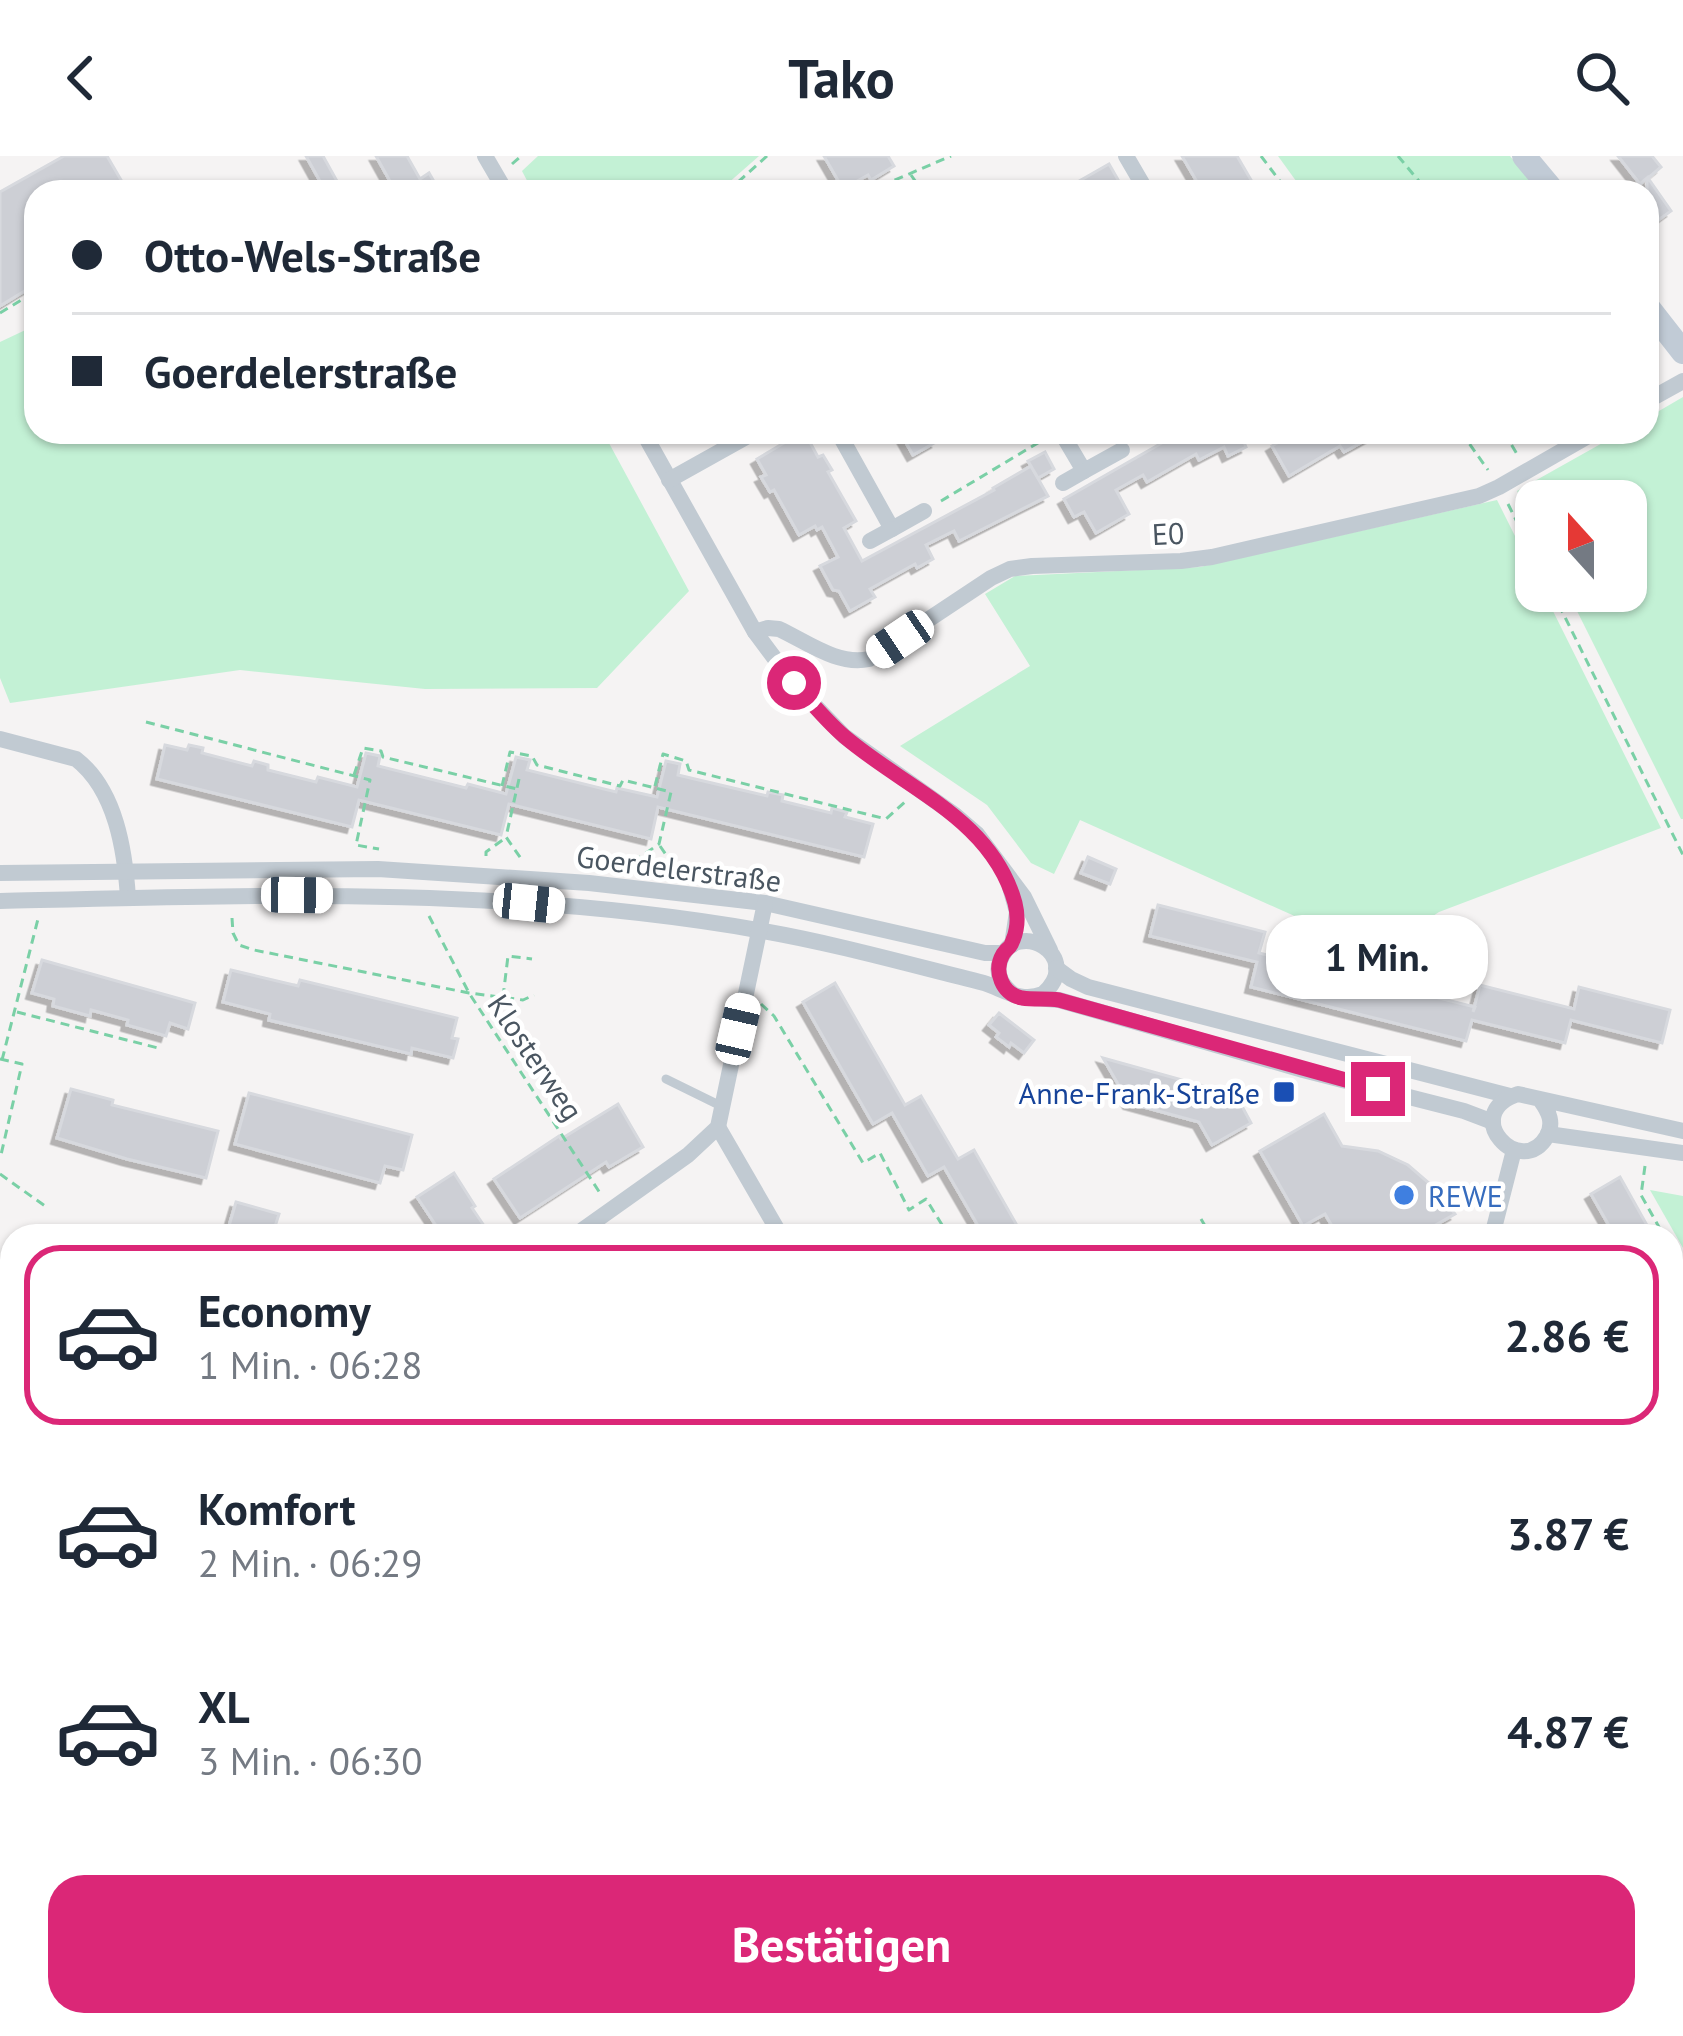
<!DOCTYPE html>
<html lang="de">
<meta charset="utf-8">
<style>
body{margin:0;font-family:"PT Sans",sans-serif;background:#f6f6f7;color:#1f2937;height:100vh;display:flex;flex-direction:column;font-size:45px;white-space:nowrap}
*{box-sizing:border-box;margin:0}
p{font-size:39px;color:#747a83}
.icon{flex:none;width:66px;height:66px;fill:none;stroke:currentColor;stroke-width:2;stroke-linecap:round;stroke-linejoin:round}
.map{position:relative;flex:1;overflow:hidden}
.drawer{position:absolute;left:0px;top:1068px;width:1683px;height:813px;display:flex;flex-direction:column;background:#fff;border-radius:36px 36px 0 0;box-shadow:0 3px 9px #0004}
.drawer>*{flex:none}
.guide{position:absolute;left:24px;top:24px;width:1635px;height:264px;border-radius:36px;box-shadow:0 3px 9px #0004;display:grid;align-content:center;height:264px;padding:0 48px;background:#fff}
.needle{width:78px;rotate:339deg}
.controls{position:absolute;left:1515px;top:324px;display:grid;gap:24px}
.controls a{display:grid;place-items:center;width:132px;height:132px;border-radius:24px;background:#fff;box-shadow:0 3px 9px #0004;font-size:60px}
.end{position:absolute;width:54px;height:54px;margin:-27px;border:15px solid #db2777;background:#fff;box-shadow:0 0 0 6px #fff}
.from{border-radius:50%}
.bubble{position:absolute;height:84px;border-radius:36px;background:#fff;box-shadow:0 3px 9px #0004;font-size:39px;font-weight:700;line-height:84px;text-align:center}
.car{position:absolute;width:36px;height:72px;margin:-36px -18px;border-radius:15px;box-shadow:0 0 9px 3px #0007;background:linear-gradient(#fff 24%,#345 0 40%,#fff 0 76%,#345 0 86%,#fff 0)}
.guide b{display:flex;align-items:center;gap:42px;height:114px;font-size:45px}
.guide b+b{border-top:3px solid #e0e1e3}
.guide i{width:30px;height:30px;background:#1f2937}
ul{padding:21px 0 0;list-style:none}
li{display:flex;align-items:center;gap:36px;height:180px;margin:0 24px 18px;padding:0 24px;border:6px solid transparent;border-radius:36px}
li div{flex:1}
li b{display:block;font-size:45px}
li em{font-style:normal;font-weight:700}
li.on{border-color:#db2777}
li>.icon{width:108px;height:108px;stroke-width:1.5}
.action{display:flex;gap:24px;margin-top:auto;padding:24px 48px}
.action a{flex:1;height:138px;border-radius:36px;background:#db2777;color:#fff;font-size:48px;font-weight:700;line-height:138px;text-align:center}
header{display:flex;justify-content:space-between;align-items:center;height:156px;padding:0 48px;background:#fff;font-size:54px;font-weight:700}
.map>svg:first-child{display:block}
.green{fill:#c3f1d5}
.building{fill:#cdcfd5;stroke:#d7d9de;stroke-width:3;filter:url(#shadow)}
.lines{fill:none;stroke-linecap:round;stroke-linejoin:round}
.path{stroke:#7ad0a6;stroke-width:3;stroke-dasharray:9 6;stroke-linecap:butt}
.service{stroke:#c1cad2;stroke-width:9}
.minor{stroke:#c1cad2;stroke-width:16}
.secondary{stroke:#c1cbd6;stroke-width:24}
.route{stroke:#db2777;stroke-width:15}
.transit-dot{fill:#1a4fb4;stroke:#fff;stroke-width:4.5}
.shop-dot{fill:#3f7fe0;stroke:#fff;stroke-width:4.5}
.labels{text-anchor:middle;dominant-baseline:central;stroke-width:9;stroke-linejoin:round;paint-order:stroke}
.street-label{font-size:30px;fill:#4a5661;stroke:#fff}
.transit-label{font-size:30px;fill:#164399;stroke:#fff;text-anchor:end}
.shop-label{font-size:30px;fill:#366cbe;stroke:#fff;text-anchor:start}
</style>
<header><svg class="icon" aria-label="back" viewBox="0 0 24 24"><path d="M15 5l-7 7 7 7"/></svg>Tako<svg class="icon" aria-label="search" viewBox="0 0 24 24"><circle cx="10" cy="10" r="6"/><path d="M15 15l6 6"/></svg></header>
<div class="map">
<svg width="1683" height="1880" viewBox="0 0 1683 1880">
<defs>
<filter id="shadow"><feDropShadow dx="-5.5" dy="5.5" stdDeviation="0" flood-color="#0004"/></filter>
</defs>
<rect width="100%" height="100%" fill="#f5f3f3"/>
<g class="green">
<polygon points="538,0 759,0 718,36 533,36 522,15"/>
<polygon points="1278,0 1510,0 1539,36 1304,36"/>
<polygon points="36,169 36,276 107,276 111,281 147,276 603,276 689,435 597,532 425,533 240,514 10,547 0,522 0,186"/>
<polygon points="1683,241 1683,663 1681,663 1567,435 1626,435 1626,345 1536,345 1536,373 1517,335 1622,276 1647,276 1647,262"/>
<polygon points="1497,344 1536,422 1536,435 1543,435 1661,672 1439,756 1377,797 1080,664 1054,718 1031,707 987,649 900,590 1030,510 985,438 1015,420 1200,411"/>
<polygon points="1650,1034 1683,1040 1683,1092"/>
<polygon points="0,1810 12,1812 12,1869 171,1869 193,1880 0,1880"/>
<polygon points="1210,1869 1641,1869 1648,1880 1216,1880"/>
</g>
<g class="building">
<polygon points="64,0 107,0 128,36 36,36 36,128 0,150 0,36"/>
<polygon points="306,0 323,0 343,36 326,36"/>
<polygon points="376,0 407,0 420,23 429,17 440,36 396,36"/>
<polygon points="824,0 888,0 894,10 871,24 868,19 843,33"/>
<polygon points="1182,0 1237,0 1258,36 1203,36"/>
<polygon points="1618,0 1652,0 1661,11 1648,22 1671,55 1647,72 1647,22 1640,28"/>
<polygon points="1109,8 1125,36 1060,36"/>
<polygon points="900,276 931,276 936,286 913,299"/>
<polygon points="1181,276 1254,276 1242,282 1246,291 1228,300 1224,291 1199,304 1196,298 1147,326 1143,319 1116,334 1129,358 1096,377 1084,356 1074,361 1064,343"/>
<polygon points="1296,276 1380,276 1344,296 1340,290 1289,320 1272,290"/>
<polygon points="806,279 818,301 823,299 832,314 828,316 856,365 844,372 862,405 994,334 993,332 1031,310 1048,340 959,385 954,375 926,389 933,403 917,412 915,408 870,433 875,441 850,455 839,435 833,434 820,410 838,401 822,371 817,374 815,370 799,379 774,334 770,336 761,321 766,319 757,303 789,284 795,286"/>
<polygon points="1045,296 1054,313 1038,322 1028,305"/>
<polygon points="165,589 187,594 189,589 203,592 202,597 252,610 254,605 268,609 268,614 316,626 318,621 357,631 366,597 380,600 378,610 466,632 468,628 506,638 516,601 530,604 527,614 616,636 617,632 657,641 666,605 680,608 678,619 767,640 768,636 783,639 782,645 831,657 832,652 847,656 845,661 873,668 864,701 658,651 651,683 509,648 501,679 359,644 352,671 157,623"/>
<polygon points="1088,701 1116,713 1110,728 1081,717"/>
<polygon points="1158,749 1265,776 1259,797 1475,851 1473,856 1480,829 1574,853 1579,831 1670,854 1662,887 1571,864 1565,887 1472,864 1466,885 1251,831 1257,806 1150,780"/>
<polygon points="42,804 195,847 188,873 170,867 166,880 127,869 128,864 91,854 90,860 53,850 54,843 32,837"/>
<polygon points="231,814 298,830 300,824 457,862 452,882 458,883 453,902 412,892 411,898 269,864 270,858 223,846"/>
<polygon points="835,827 905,949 921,940 958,1003 974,994 1023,1080 984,1080 944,1011 928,1020 892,957 873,968 803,846"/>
<polygon points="999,857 1034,884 1024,897 1011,887 1009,891 996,881 999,877 989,869"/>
<polygon points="1103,902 1236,939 1251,967 1212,989 1199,966 1129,947"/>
<polygon points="71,933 113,944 112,949 218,975 206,1022 127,1003 57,982"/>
<polygon points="249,937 412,979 403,1014 385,1010 380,1027 235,988"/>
<polygon points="618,948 643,991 609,1011 606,1006 520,1062 494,1023 559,980 561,983"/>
<polygon points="1324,958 1342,990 1378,995 1408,1009 1437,1034 1455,1058 1416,1080 1338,1080 1325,1058 1303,1070 1260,995"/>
<polygon points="454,1017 475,1050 472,1052 491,1080 443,1080 417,1041"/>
<polygon points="1620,1021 1653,1080 1615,1080 1591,1038"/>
<polygon points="236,1046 279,1058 272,1080 226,1080"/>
</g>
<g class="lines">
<g class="path">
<polyline points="1261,0 1288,36"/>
<polyline points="1398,0 1428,36"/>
<polyline points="512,8 521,0"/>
<polyline points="911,19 923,36"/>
<polyline points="727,36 767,0"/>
<polyline points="867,36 951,0"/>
<polyline points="0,157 36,135"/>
<polyline points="1461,276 1488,314"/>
<polyline points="1504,276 1517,298"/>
<polyline points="1139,283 1152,276"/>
<polyline points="941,345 1046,282"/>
<polyline points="1508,348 1536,404"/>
<polyline points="1552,435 1683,699"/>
<polyline points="146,566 370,624 356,689 379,693"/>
<polyline points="354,619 363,592 381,595 383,601 517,633"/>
<polyline points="519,623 506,681 522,704"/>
<polyline points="502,630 510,596 532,600 537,609 620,630 623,624 671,636 659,688 636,704 634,713"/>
<polyline points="655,630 663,598 686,605 689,614 886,663 906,645"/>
<polyline points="660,690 673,709 671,718"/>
<polyline points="486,700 486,696 504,683"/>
<polyline points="429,760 469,837 600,1037"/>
<polyline points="232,762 233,777 239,789 254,794 469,837 523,844 534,839"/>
<polyline points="503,841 508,800 532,803"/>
<polyline points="761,848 774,860 863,1007 880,997 909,1054 926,1043 949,1080"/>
<polyline points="17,856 162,893"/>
<polyline points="0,903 22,908 0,1003"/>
<polyline points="2,904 38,763"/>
<polyline points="1645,1010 1641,1039 1664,1080"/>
<polyline points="0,1018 45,1050"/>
<polyline points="1201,1063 1211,1080"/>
<polyline points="1671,1091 1683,1113"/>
<polyline points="1671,1735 1683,1756"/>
<polyline points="0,1816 12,1820"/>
<polyline points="0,1853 17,1876 26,1880"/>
<polyline points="154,1869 179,1880"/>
<polyline points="886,1869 892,1880"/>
<polyline points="1193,1869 1200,1880"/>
<polyline points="1362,1869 1368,1880"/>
<polyline points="114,1880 126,1869"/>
<polyline points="1156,1880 1173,1869"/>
<polyline points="1462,1880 1463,1869"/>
</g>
<g class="service">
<polyline points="666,923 721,950"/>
<polyline points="1671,1629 1683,1623"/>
</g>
<g class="minor">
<polyline points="485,0 506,36"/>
<polyline points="1126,0 1147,36"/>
<polyline points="1647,245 1683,225"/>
<polyline points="643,276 755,476 793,527 844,580 955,659 977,678 1024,741 1050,794"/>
<polyline points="838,276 892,373 924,355"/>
<polyline points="1061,276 1084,315 1122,294"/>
<polyline points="669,324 755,276"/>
<polyline points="1063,327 1084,315"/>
<polyline points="870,385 892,373"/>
<path d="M755,476L768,472L779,473C807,486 838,510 869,503L991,422L1010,413L1032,410L1181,405L1212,401L1479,340L1499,331L1595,276"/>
<path d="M0,583L76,603C116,634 125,695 128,742"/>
<polyline points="0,717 378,713 589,727 765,747 985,797 1004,797"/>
<polyline points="1010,731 1017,756 1012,789"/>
<path d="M0,745C254,739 511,730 763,775C837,788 911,809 984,827C1005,834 1021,847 1043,838C1086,800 1015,760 1000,805C995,820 1003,830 1014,839"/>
<polyline points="1056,812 1071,823 1088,831 1510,940"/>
<polyline points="1034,842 1059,844 1303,914 1464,955 1493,966"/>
<path d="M1541,945C1549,956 1554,967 1547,980C1521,1025 1458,958 1518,938L1683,975"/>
<polyline points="718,971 781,1080"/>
<polyline points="1548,978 1683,997"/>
<polyline points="574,1080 688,999 718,971 765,747"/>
<polyline points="1492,1080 1514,994"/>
<polyline points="0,1278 12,1287"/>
<polyline points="1671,1508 1683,1529"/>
<polyline points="0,1723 12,1716"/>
<polyline points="774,1869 788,1880"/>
</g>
<g class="secondary">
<polyline points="1524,0 1554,36"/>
<polyline points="1647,150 1683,196"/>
</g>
</g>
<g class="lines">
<path class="route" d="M794,527C810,545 826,565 845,581C906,633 992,663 1015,747C1018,759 1018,772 1013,784C1009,795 1010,788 1003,798C993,815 1002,838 1022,842C1034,844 1047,842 1059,844L1378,933"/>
</g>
<rect class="transit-dot" x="1272" y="924" width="24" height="24" rx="6"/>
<circle class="shop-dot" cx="1404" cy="1039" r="12"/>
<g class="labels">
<g class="street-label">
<text transform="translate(1168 377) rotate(-3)">E0</text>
<text transform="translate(679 712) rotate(7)">Goerdelerstraße</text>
<text transform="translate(536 901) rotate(56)">Klosterweg</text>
</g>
<g class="transit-label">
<text x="1260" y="936">Anne-Frank-Straße</text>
</g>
<g class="shop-label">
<text x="1428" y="1039">REWE</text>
</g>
</g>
</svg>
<div class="controls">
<a><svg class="needle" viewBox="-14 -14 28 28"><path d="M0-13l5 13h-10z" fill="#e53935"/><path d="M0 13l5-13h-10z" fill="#747a83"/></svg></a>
</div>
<i class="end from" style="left:794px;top:527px"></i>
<i class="end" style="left:1378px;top:933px"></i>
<div class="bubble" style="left:1266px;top:759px;width:222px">1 Min.</div>
<i class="car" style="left:900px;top:483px;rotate:236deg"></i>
<i class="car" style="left:297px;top:739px;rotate:91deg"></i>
<i class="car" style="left:529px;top:747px;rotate:96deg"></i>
<i class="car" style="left:738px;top:873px;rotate:13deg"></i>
<div class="guide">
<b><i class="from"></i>Otto-Wels-Straße</b>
<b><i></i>Goerdelerstraße</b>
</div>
<section class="drawer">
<ul>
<li class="on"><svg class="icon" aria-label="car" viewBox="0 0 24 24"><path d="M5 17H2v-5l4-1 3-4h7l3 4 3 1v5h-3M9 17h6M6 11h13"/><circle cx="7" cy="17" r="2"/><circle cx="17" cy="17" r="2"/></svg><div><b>Economy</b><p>1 Min. · 06:28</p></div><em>2.86 €</em></li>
<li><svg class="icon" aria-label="car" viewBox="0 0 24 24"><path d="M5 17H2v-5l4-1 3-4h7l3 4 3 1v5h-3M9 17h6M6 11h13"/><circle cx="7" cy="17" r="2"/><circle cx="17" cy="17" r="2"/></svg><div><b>Komfort</b><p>2 Min. · 06:29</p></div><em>3.87 €</em></li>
<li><svg class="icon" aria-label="car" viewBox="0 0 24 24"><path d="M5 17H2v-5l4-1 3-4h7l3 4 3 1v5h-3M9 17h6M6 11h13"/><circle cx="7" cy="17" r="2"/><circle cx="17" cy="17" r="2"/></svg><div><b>XL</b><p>3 Min. · 06:30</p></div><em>4.87 €</em></li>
</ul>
<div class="action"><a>Bestätigen</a></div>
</section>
</div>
